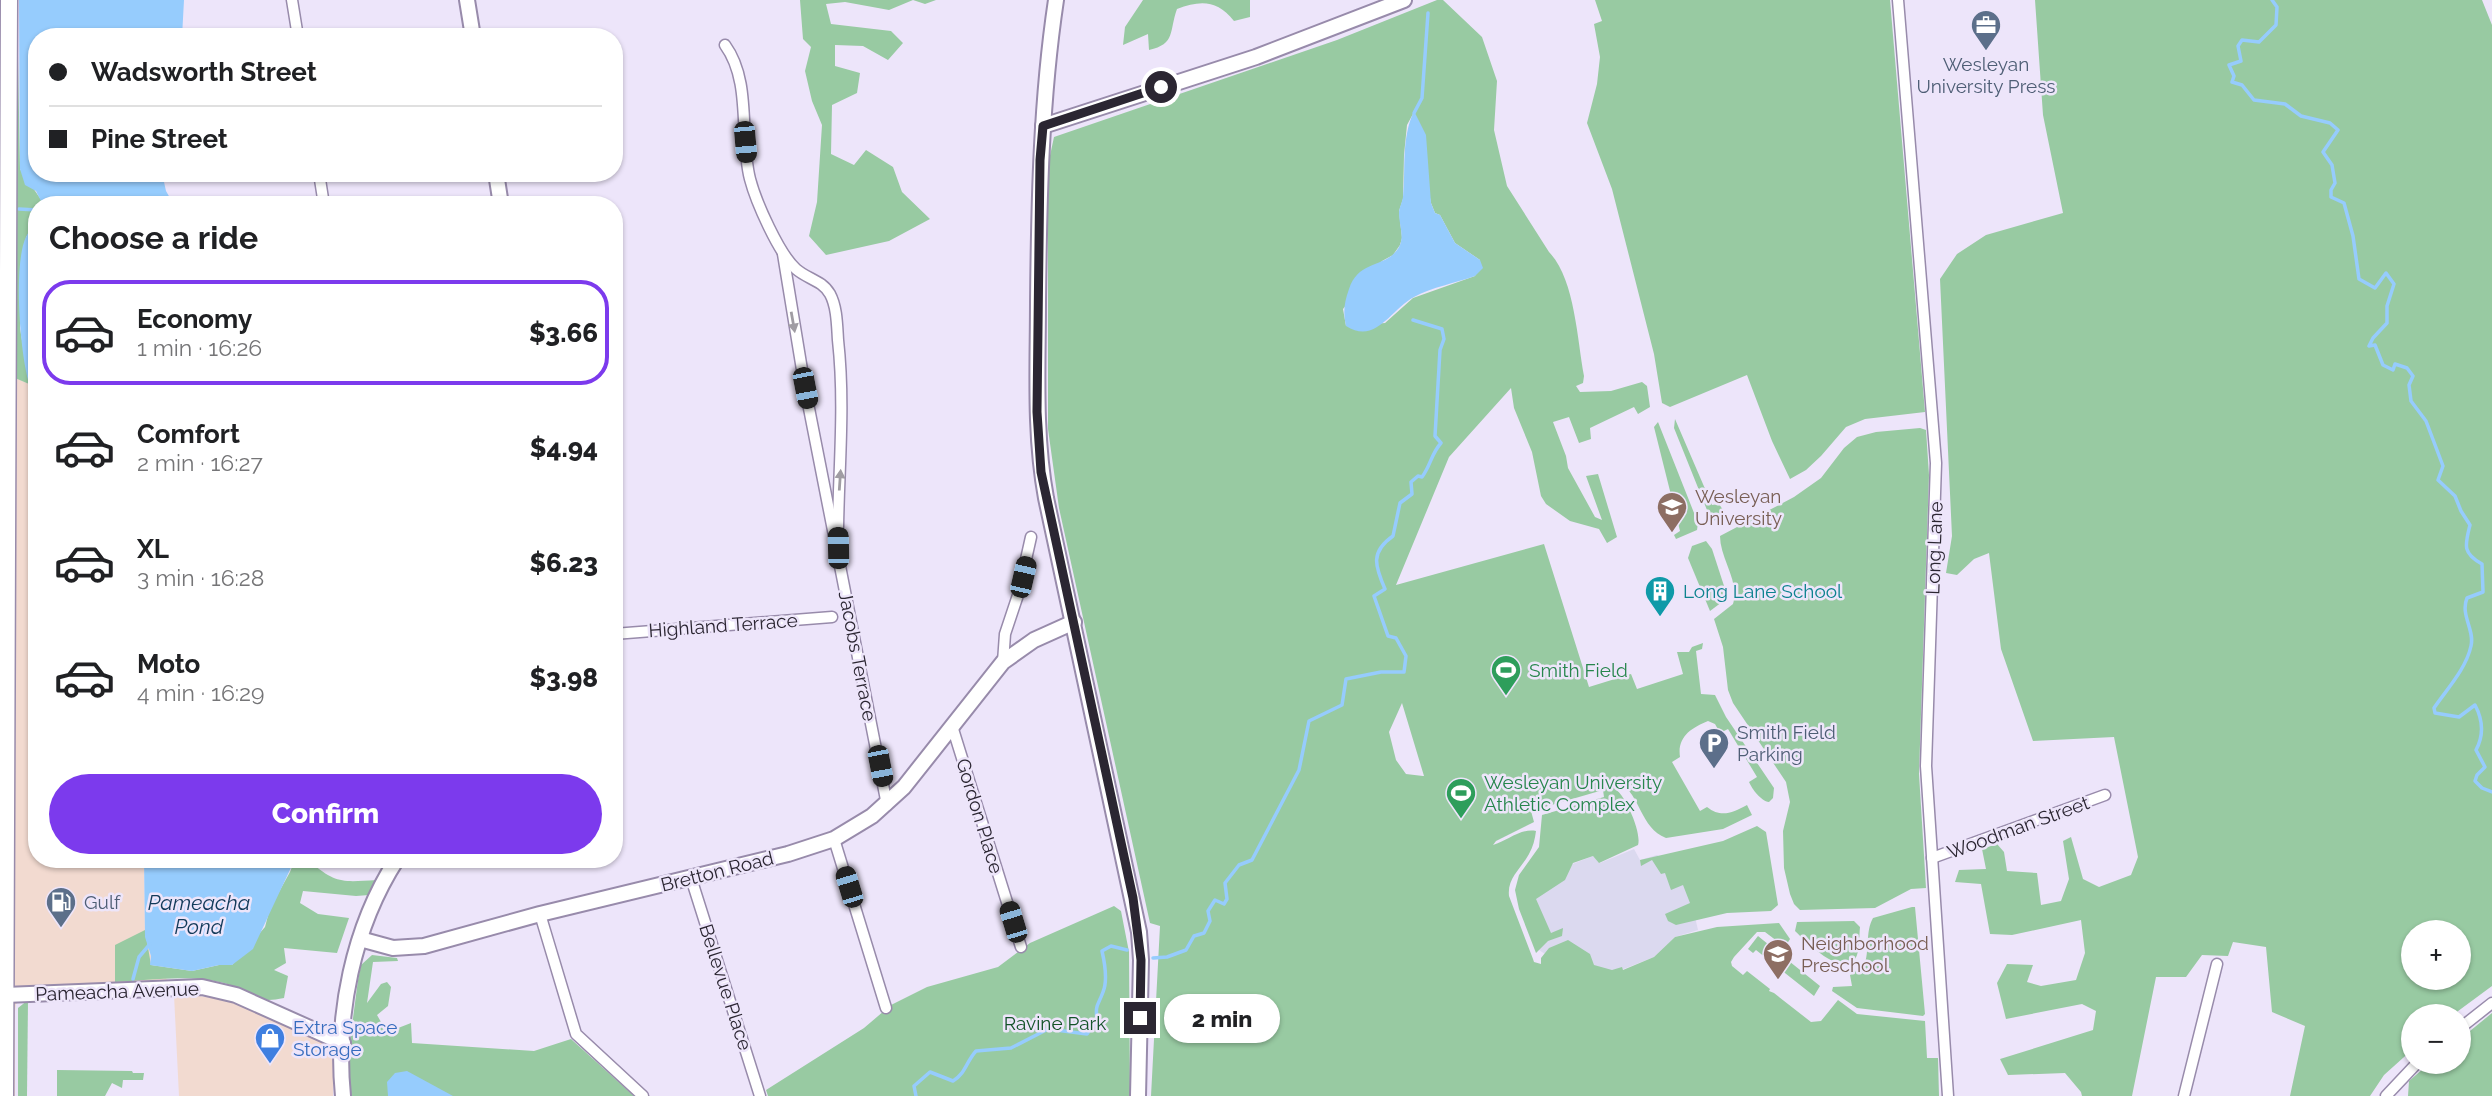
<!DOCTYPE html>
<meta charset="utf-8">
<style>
body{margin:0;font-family:Raleway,sans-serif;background:#f2f2f2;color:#202124;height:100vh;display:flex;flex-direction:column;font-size:26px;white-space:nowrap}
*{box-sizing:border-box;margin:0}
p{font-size:23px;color:#757577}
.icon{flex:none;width:38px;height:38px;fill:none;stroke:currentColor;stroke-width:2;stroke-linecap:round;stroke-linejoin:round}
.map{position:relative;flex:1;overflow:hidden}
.drawer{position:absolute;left:28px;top:196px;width:595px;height:672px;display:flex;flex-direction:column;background:#fff;border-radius:28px;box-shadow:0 2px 5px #0004}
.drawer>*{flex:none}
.top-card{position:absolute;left:28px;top:28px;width:595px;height:154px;border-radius:28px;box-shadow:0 2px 5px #0004;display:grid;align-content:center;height:154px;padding:0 21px;background:#fff}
.controls{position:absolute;left:2401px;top:920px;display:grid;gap:14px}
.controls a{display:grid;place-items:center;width:70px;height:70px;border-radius:50%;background:#fff;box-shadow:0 2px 5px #0004;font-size:35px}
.end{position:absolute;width:32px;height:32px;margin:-16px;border:9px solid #2b2632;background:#fff;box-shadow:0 0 0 4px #fff}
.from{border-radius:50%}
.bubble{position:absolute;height:49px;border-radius:24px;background:#fff;box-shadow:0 2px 5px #0004;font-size:23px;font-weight:800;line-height:49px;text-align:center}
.car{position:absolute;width:21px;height:42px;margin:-21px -10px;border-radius:9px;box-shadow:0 0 5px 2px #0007;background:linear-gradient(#222 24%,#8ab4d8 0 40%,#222 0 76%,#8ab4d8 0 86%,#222 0)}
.top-card b{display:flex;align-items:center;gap:24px;height:66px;font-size:26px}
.top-card b+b{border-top:2px solid #e0e0e0}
.top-card i{width:18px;height:18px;background:#202124}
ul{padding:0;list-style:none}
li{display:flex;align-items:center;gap:21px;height:105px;margin:0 14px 10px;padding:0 7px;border:4px solid transparent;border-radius:28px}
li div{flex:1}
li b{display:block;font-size:26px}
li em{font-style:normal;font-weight:800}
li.selected{border-color:#7c3aed}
li>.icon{width:63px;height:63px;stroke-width:1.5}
h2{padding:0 21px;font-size:32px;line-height:84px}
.button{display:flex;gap:14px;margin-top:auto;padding:14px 21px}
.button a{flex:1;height:80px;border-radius:42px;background:#7c3aed;color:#fff;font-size:28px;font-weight:800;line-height:80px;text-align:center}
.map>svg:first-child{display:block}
.commercial{fill:#f2dad0}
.industrial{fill:#dbd9ef}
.green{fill:#98caa2;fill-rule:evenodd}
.water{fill:#96ccfd}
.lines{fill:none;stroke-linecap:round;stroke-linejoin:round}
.stream{stroke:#96ccfd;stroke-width:3.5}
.street-casing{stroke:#988bab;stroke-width:13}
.secondary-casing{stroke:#988bab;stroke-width:18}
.primary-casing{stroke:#988bab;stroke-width:19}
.street{stroke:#fff;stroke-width:10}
.secondary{stroke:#fff;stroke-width:14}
.primary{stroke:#fff;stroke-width:16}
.oneway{fill:#a09da3}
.route{stroke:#2b2632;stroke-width:9}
.labels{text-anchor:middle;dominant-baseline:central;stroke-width:5;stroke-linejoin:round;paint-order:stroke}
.service-label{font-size:19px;fill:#4e5e75;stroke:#ede5fa;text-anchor:start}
.education-label{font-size:19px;fill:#785e54;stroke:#ede5fa;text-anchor:start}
.street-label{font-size:19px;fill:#2b2632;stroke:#ede5fa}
.culture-label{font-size:19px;fill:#0d838f;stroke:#ede5fa;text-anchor:start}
.leisure-label{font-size:19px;fill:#27864d;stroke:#ede5fa;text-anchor:start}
.park-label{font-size:19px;fill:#135328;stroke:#ede5fa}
.shop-label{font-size:19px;fill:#366cbe;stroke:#ede5fa;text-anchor:start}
.water-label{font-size:21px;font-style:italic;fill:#123a5a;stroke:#ede5fa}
</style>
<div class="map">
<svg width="2492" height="1096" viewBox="0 0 2492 1096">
<rect width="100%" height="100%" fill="#ede5fa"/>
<polygon class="commercial" points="0,371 29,384 37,397 37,859 144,859 145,937 151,956 150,966 186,994 226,1000 266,1015 334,1048 333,1096 179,1096 174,995 21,1001 16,1004 15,1011 15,1096 0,1096"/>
<polygon class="industrial" points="1634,849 1640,860 1657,855 1685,874 1698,930 1675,937 1654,957 1606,976 1551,958 1536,948 1526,882 1593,856 1600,863"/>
<g class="green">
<polygon points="17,0 20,169 44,204 37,205 35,226 26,237 20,328 29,384 15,378"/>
<polygon points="800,0 936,0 925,4 913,0 889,10 845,2 826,4 831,24 891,31 903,43 888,60 863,46 835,45 835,66 860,73 857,93 832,105 831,154 854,165 866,150 893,167 902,192 930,219 889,241 826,255 809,236 817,202 822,125 812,101 805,71 811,47 803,39"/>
<path d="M1143,0H1250V17L1234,21C1217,0 1201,0 1177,9C1169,31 1176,44 1149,50L1148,34L1123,45L1125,27Z"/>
<path d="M1437,0H1443L1482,37L1497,81L1494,130L1507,186L1549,252C1575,279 1577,339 1584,376L1583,383L1576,386L1580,392L1611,391L1642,382L1647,386L1650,407L1638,414L1634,407L1590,428L1591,439L1579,443L1569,417L1553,422L1566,456L1568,468L1595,517L1602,520L1586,476L1598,474L1617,537L1607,543L1599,529L1570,521L1546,504L1541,496L1532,452L1514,408L1511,388L1449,457L1396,585L1544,544L1589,687L1631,674L1637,689L1683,674L1677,652H1689L1692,647L1703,643L1702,649L1696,651L1701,694L1715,695L1726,717L1774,788L1773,798L1769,802C1761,801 1752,789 1749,782L1757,777L1728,729L1720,733L1715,724L1708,721C1691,728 1677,737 1680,757L1672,762L1700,811L1707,807C1721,818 1732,813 1747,805L1752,815L1723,829L1666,838C1640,828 1641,795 1619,782V785L1613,787C1625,793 1642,833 1638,845L1599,863L1593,856L1573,863L1565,880L1536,899L1551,933L1563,928L1562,936L1548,941L1536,953L1519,909L1515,890L1519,875L1539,847L1542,815L1604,797L1603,790L1531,811L1534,822L1496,841L1493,845C1507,841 1521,828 1536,831C1535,839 1533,847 1529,854C1521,869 1507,878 1509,896L1533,959L1534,962L1541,964V958L1549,948L1568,940L1590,954L1594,965L1612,970L1622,967L1623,970L1654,957L1675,937L1717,927L1779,923L1790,939L1785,947L1765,932H1757L1734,957L1731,962L1732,966L1743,975L1747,971L1770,989L1769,991L1774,993L1811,1022L1821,1021L1838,1000L1857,1014L1925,1021L1927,1058H1938L1939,1096H1151L1160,926L1150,923L1059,508L1048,429V165L1054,137L1337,40ZM1414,112L1431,203L1435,213L1440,215L1455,243L1480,260L1475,276L1413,298L1385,323L1346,326L1343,309L1382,261L1393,255L1400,245L1402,238L1399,211L1403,199L1404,155L1407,125ZM1402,703L1424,776H1423L1406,774L1396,760L1389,732Z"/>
<polygon points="1595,0 1890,0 1925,412 1865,419 1846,427 1821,456 1806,470 1790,479 1772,441 1747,375 1670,407 1662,403 1654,354 1612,189 1587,123 1597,84 1600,57 1594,24 1602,21"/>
<path d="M2035,0H2482L2492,25V986L2450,1017H2413V1049L2384,1075L2370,1096H2290L2305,1026L2272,1012L2266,947L2233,942L2228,956L2202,955L2186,977H2156L2132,1096H2082L2081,1092L2065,1073L2008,1075L2000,1059L2093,1030L2096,1011L2082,1004L2006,1019L1997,983L2007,964L2033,965L2027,982L2041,986L2076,980L2085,953L2081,920L2012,935L1990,934L1981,884L1955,882L1959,870L1986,869L1982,849L1997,844L2004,852L2007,871L2037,873L2041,905L2061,901L2069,879L2063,841L2071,837L2083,879L2099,887L2131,875L2138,857L2114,737L2033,741L2001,649L1989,553L1974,559L1957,575L1946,573L1952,536L1940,279L1957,254L1986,235L2063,213L2043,115ZM2413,933H2459V978H2413Z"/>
<polygon points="1675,419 1712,505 1719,504 1723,510 1723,517 1713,521 1711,520 1674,428"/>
<polygon points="1658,422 1698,523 1697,530 1676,539 1674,535 1680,531 1654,427"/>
<path d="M1920,428L1926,430L1929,475L1919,774L1926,888L1911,889L1875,908L1800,910L1794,904L1790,894L1784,868L1783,831L1790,802L1786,782L1733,703L1728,690L1723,647L1714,619L1733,604C1740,581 1720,559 1720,536L1794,497L1821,478L1844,448L1857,437L1876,432Z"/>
<polygon points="1706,541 1712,549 1726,592 1722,602 1710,611 1688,558 1692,546"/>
<polygon points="1757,826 1766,832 1778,905 1771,911 1727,913 1676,925 1668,921 1665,914 1690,903 1683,885 1671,890 1665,873 1661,874 1652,860 1641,866 1640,860 1723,841"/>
<path d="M295,859H310V862C337,884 342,882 377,880L369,895L356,896L303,891L300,903L318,914L349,918L337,953L284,948L286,963L274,970L288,976L284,998C252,1005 252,991 224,983C189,974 150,980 115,982V945L145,930L151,965L192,971L219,965H232L265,927L270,908L290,872Z"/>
<polygon points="1114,906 1121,911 1129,952 1130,1096 768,1096 766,1090 864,1028 891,1005 927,987 998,967 1030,943"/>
<path d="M1912,907H1915L1925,1014L1923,1016L1857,1008L1832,991L1833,987L1852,986L1850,975L1864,966C1870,951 1865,932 1873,918Z"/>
<path d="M1854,921L1860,927C1859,936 1860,947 1857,955C1847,983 1805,941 1795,931L1797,922Z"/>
<polygon points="1758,936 1820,986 1814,996 1756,950 1753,953 1748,949"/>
<polygon points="372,955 397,958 398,961 373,962 367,1003 381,984 387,982 391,987 388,1006 377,1015 381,1022 393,1030 411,1023 412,1043 534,1051 571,1039 634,1096 351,1096 348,1079 350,1041 358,980 361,965"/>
<polygon points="28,1000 27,1096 18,1096 18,1008"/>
<polygon points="2492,1013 2492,1096 2408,1096 2409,1081 2431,1062 2459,1062 2459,1040"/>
<polygon points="57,1070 132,1071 133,1073 144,1073 143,1080 123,1080 122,1088 112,1083 105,1096 57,1096"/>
</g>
<g class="water">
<polygon points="19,0 184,0 182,37 37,37 37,173 162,173 166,191 174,205 43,205 36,191 25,185 20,169"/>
<path d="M1414,111L1426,135L1431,203L1435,213L1440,215L1455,243L1480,260L1483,268L1475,276C1456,283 1432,287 1414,297C1390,310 1376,345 1346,326C1343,312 1344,303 1349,289C1359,258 1389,269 1400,245C1404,235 1399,224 1399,213C1399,208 1402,203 1403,197C1406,168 1401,139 1414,111Z"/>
<path d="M37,219V397C34,393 30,388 29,383C20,354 13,264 26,237C29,230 35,227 37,219Z"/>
<polygon points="144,859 295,859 253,949 232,965 219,965 192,971 150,965 151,956 145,937"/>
<polygon points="407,1071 453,1096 388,1096 387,1082 395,1073"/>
</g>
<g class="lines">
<g class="stream">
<path d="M2272,0L2277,7L2276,25L2259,42L2242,40L2238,46L2241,61L2229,65L2234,76L2232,82L2242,85L2254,100L2285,104L2301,116L2330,123L2338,130L2323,152L2332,165L2335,183L2331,190V197L2344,203L2353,236L2359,279L2375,288L2386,273L2394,284L2387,306V323L2373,338L2369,346L2375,345L2383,365L2393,370L2395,364L2407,368L2413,376L2409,385L2411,401L2426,421L2443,466L2438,480L2455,496L2461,511L2470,525C2465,545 2462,553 2482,564L2483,592L2467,598C2460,615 2475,630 2471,646C2466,669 2447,689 2434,708L2435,713L2459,717L2475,705C2483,720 2484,735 2476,750L2485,767L2477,775L2475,781L2482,788L2492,792"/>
<polyline points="1414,113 1422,98 1428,13"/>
<polyline points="19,209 37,210"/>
<path d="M1153,958L1167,957L1186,950L1194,936L1204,933L1210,921L1208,911L1215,900L1224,904L1227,899L1225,883L1239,865L1252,860L1299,770L1309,721L1342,705L1346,679L1381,672H1404L1406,656L1396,638L1388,636L1374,596L1385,589C1375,566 1370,552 1393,536L1400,503L1412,494L1411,482L1418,476L1422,477C1431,465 1431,454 1441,443L1435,436L1440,350L1444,339L1442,329L1413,320"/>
<polyline points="133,979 139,957 150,944"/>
<path d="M916,1096L914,1086L930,1072L953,1081C966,1073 966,1062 976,1051L1011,1048L1048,1029L1087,1034L1097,1020C1095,1004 1098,1006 1103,992C1108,980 1105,964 1102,951L1111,946L1127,950"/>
</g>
<g class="street-casing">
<g id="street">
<polyline points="292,0 298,37"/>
<polyline points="1898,0 1936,463 1926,766 1948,1096"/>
<path d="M725,45C752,82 739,136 750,179C756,202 779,254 796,269C807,279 822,280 830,294C837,307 837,325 838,340C845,403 839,464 838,527"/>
<polyline points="319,173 324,205"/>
<polyline points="783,254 805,388 887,805"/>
<polyline points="614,634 832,617"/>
<polyline points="1003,662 1005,634 1018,595 1031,537"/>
<polyline points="952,726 1021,947"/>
<polyline points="834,839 886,1008"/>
<polyline points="1932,858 2105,795"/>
<polyline points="691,878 760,1096"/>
<polyline points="540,914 576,1034 643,1096"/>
<polyline points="2459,1029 2492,1003"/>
<polyline points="2184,1096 2217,964"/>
<polyline points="2386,1096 2418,1062"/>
</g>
</g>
<g class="secondary-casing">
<g id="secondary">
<polyline points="467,0 473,37"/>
<path d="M1056,0C1041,100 1039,201 1038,302C1038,367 1034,433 1046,498L1139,932L1141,960L1138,1096"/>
<polyline points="1043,126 1256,57 1404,0"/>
<polyline points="496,173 501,205"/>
<polyline points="360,939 393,948 424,946 540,914 788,854 834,839 872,816 904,787 1003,662 1034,640 1074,622"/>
<polyline points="5,995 202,987 236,995 343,1043"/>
<path d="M343,1096C335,1016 353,927 397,859"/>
</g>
</g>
<g class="primary-casing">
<polyline id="primary" points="5,1096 9,0"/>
</g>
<use href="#street" class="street"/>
<use href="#secondary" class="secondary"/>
<use href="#primary" class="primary"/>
</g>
<defs><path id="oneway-solid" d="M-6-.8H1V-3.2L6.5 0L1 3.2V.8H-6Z" transform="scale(1.75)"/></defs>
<g class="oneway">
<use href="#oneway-solid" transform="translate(793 322) rotate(80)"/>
<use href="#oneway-solid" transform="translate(840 480) rotate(-86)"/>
</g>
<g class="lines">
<polyline class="route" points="1140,1018 1141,960 1133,898 1041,472 1037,412 1040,160 1043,126 1161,87"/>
</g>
<defs>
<g id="office-pin" transform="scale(1.575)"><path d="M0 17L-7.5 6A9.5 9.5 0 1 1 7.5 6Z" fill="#5c6f8a" stroke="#ede5fa"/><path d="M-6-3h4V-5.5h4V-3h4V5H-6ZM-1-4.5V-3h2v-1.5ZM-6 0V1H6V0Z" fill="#fff"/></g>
<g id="university-pin" transform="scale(1.575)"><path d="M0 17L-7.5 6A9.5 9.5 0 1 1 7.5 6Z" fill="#8d6e63" stroke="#ede5fa"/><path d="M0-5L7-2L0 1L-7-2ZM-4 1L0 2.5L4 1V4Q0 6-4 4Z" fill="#fff"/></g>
<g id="building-pin" transform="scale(1.575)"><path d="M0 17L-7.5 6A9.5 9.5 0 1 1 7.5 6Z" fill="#0f9aa8" stroke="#ede5fa"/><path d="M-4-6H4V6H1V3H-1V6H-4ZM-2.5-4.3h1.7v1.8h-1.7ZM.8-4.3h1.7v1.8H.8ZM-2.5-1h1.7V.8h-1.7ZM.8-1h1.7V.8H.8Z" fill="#fff"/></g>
<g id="stadium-pin" transform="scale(1.575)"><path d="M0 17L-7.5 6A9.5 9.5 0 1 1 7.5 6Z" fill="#2e9e5b" stroke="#ede5fa"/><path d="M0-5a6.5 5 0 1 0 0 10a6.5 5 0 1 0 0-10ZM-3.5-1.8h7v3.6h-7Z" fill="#fff"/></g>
<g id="parking-pin" transform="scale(1.575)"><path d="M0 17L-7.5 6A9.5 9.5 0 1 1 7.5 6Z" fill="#5c6f8a" stroke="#ede5fa"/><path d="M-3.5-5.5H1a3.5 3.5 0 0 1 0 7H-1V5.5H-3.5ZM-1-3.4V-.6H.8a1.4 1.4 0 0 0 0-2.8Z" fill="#fff"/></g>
<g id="fuel-pin" transform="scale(1.575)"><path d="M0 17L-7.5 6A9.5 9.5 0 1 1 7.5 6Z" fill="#5c6f8a" stroke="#ede5fa"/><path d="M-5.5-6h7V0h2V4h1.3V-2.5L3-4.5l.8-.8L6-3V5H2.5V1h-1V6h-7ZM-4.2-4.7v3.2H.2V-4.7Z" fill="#fff"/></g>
<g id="school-pin" transform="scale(1.575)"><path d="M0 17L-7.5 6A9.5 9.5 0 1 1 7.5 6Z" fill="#8d6e63" stroke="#ede5fa"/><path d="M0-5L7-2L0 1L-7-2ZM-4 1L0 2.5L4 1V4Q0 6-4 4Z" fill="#fff"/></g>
<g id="shop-pin" transform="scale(1.575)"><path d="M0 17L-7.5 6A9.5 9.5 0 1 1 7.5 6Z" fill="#3f7fe0" stroke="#ede5fa"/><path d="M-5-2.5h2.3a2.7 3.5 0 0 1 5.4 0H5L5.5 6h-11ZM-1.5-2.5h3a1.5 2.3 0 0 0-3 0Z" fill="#fff"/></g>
</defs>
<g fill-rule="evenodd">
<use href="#office-pin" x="1986" y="25"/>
<use href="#university-pin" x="1672" y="507"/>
<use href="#building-pin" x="1660" y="591"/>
<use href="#stadium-pin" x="1506" y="670"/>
<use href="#parking-pin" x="1714" y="743"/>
<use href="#stadium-pin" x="1461" y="793"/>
<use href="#fuel-pin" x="61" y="902"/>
<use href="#school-pin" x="1778" y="954"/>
<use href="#shop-pin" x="270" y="1038"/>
</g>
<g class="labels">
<g class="service-label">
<text x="1986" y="64" text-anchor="middle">Wesleyan<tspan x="1986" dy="22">University Press</tspan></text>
<text x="1737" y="732">Smith Field<tspan x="1737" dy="22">Parking</tspan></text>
<text x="84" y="902">Gulf</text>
</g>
<g class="education-label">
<text x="1695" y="496">Wesleyan<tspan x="1695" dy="22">University</tspan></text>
<text x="1801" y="943">Neighborhood<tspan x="1801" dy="22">Preschool</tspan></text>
</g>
<g class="street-label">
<text transform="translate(1934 548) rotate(-88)">Long Lane</text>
<text transform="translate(723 625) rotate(-4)">Highland Terrace</text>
<text transform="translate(858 656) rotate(79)">Jacobs Terrace</text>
<text transform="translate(980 816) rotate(73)">Gordon Place</text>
<text transform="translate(2018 827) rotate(-20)">Woodman Street</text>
<text transform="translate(717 871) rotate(-14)">Bretton Road</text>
<text transform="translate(726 987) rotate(72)">Bellevue Place</text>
<text transform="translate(117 991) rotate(-2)">Pameacha Avenue</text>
</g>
<g class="culture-label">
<text x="1683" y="591">Long Lane School</text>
</g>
<g class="leisure-label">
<text x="1529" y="670">Smith Field</text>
<text x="1484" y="782">Wesleyan University<tspan x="1484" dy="22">Athletic Complex</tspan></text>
</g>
<g class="park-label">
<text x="1055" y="1023">Ravine Park</text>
</g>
<g class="shop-label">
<text x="293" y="1027">Extra Space<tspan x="293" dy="22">Storage</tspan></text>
</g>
<g class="water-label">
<text x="199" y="902">Pameacha<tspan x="199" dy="24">Pond</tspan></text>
</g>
</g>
</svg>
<div class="controls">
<a>+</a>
<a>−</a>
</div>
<i class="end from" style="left:1161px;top:87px"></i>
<i class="end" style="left:1140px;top:1018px"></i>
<div class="bubble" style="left:1164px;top:994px;width:116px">2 min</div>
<i class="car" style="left:745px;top:142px;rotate:175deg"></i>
<i class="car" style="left:805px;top:388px;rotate:169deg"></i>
<i class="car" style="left:838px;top:548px;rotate:359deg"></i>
<i class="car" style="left:1023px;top:577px;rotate:13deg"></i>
<i class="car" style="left:880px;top:766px;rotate:169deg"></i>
<i class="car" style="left:849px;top:887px;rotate:343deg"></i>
<i class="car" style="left:1013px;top:922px;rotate:343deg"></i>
<div class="top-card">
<b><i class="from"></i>Wadsworth Street</b>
<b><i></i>Pine Street</b>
</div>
<section class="drawer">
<h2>Choose a ride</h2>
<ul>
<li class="selected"><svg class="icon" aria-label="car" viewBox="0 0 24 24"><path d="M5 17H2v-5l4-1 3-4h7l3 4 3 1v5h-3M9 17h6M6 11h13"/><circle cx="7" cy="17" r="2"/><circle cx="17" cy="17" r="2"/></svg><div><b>Economy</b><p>1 min · 16:26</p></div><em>$3.66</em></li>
<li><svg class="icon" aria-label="car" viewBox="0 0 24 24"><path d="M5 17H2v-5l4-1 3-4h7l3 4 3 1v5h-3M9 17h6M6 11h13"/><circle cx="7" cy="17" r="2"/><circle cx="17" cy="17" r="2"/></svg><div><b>Comfort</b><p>2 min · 16:27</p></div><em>$4.94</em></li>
<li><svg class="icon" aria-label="car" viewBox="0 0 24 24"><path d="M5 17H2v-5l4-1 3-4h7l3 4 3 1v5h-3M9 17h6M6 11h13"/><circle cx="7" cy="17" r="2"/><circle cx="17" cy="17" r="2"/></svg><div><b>XL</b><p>3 min · 16:28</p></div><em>$6.23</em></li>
<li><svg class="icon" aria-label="car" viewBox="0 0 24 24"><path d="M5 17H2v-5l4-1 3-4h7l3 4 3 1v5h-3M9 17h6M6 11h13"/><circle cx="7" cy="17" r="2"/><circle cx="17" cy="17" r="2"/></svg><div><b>Moto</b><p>4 min · 16:29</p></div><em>$3.98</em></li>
</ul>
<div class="button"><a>Confirm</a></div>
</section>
</div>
